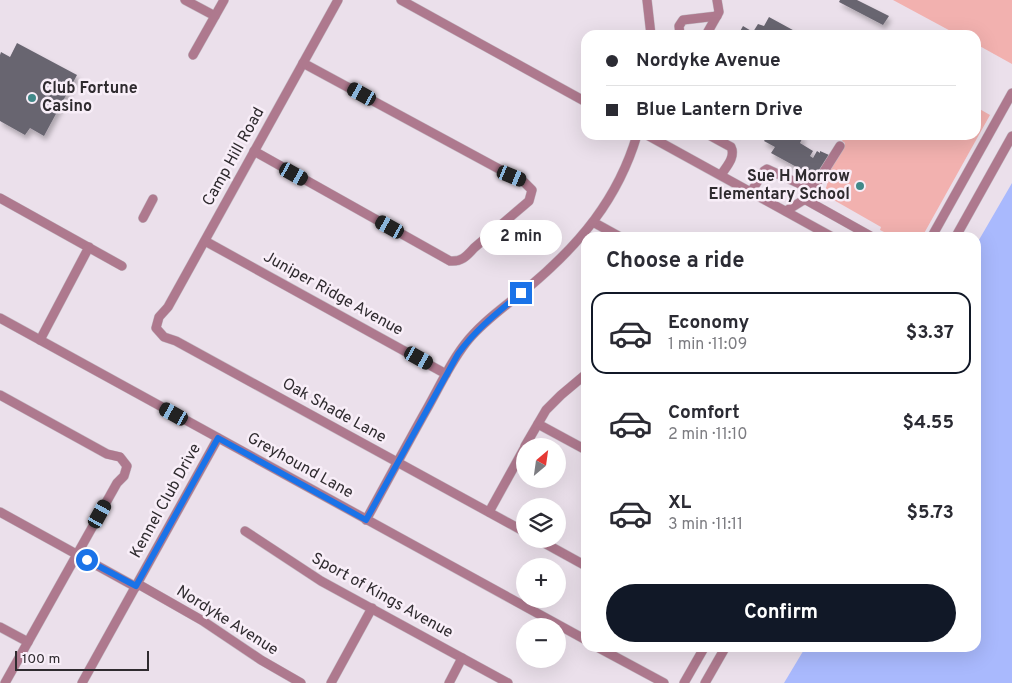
<!DOCTYPE html>
<meta charset="utf-8">
<style>
body{margin:0;font-family:Overpass,sans-serif;background:#f7f7f7;color:#2b2b33;height:100vh;display:flex;flex-direction:column;font-size:19px;white-space:nowrap}
*{box-sizing:border-box;margin:0}
p{font-size:16px;color:#7c7c81}
.icon{flex:none;width:28px;height:28px;fill:none;stroke:currentColor;stroke-width:2;stroke-linecap:round;stroke-linejoin:round}
.map{position:relative;flex:1;overflow:hidden}
.sheet{position:absolute;left:581px;top:232px;width:400px;height:420px;display:flex;flex-direction:column;background:#fff;border-radius:15px;box-shadow:0 5px 20px #0002}
.sheet>*{flex:none}
.top-card{position:absolute;left:581px;top:30px;width:400px;height:110px;border-radius:15px;box-shadow:0 5px 20px #0002;display:grid;align-content:center;height:110px;padding:0 25px;background:#fff}
.needle{width:32px;rotate:29deg}
.controls{position:absolute;left:516px;top:438px;display:grid;gap:10px}
.controls a{display:grid;place-items:center;width:50px;height:50px;border-radius:50%;background:#fff;box-shadow:0 5px 20px #0002;font-size:25px}
.scale{position:absolute;left:15px;bottom:12px;width:134px;box-sizing:border-box;padding-left:5px;border:2px solid #2f2b2f;border-top:0;font-size:14px;line-height:18px;white-space:nowrap;color:#2f2b2f;-webkit-text-stroke:4px #f8eef8;paint-order:stroke}
.end{position:absolute;width:22px;height:22px;margin:-11px;border:6px solid #1a73e8;background:#fff;box-shadow:0 0 0 2px #fff}
.from{border-radius:50%}
.bubble{position:absolute;height:35px;border-radius:18px;background:#fff;box-shadow:0 5px 20px #0002;font-size:16px;font-weight:700;line-height:35px;text-align:center}
.car{position:absolute;width:15px;height:30px;margin:-15px -8px;border-radius:6px;box-shadow:0 0 4px 1px #0007;background:linear-gradient(#222 24%,#8ab4d8 0 40%,#222 0 76%,#8ab4d8 0 86%,#222 0)}
.top-card b{display:flex;align-items:center;gap:18px;height:48px;font-size:19px}
.top-card b+b{border-top:1px solid #e1e1e2}
.top-card i{width:12px;height:12px;background:#2b2b33}
ul{padding:0;list-style:none}
li{display:flex;align-items:center;gap:15px;height:82px;margin:0 10px 8px;padding:0 15px;border:2px solid transparent;border-radius:15px}
li div{flex:1}
li b{display:block;font-size:19px}
li em{font-style:normal;font-weight:700}
li.current{border-color:#111827}
li>.icon{width:45px;height:45px;stroke-width:1.5}
h2{padding:0 25px;font-size:22px;line-height:60px}
.cta{display:flex;gap:10px;margin-top:auto;padding:10px 25px}
.cta a{flex:1;height:58px;border-radius:30px;background:#111827;color:#fff;font-size:20px;font-weight:700;line-height:58px;text-align:center}
.map>svg:first-child{display:block}
.green{fill:#f2b1af}
.water{fill:#a9b9fd}
.building{fill:#686570;filter:url(#shadow)}
.lines{fill:none;stroke-linecap:round;stroke-linejoin:round}
.minor-casing{stroke:#c5bcc5;stroke-width:10}
.minor{stroke:#ae798e;stroke-width:9}
.route{stroke:#1a73e8;stroke-width:6}
.poi-dot{fill:#418989;stroke:#f8eef8;stroke-width:2}
.labels{text-anchor:middle;dominant-baseline:central;stroke-width:5;stroke-linejoin:round;paint-order:stroke}
.poi-label{font-size:16px;font-weight:bold;fill:#2f2b2f;stroke:#f8eef8;text-anchor:start}
.street-label{font-size:16px;fill:#2f2b2f;stroke:#f8eef8}
</style>
<div class="map">
<svg width="1012" height="683" viewBox="0 0 1012 683">
<defs>
<filter id="shadow"><feDropShadow dx="2.5" dy="4.5" stdDeviation="2.5" flood-color="#0004"/></filter>
</defs>
<rect width="100%" height="100%" fill="#ebe0eb"/>
<g class="green">
<polygon points="893,0 1012,0 1012,64 976,44 976,35 958,35"/>
<path d="M976,107L990,115L922,237H894L880,230L881,227L832,199C820,185 829,192 827,177L845,143L842,141L844,138L841,135H976Z"/>
</g>
<polygon class="water" points="1012,183 1012,683 784,683 805,648 976,648 976,245"/>
<g class="building">
<polygon points="840,0 857,0 889,16 883,25 839,2"/>
<polygon points="769,17 802,35 738,35 743,26 753,32 758,24 764,26"/>
<polygon points="17,43 77,75 44,136 30,128 25,135 0,121 0,55 1,52 10,57"/>
<polygon points="768,135 804,135 800,143 813,151 810,156 813,158 817,151 820,153 820,151 829,155 818,175 813,176 771,153 775,147 764,141"/>
</g>
<g class="lines">
<g class="minor-casing">
<g id="minor">
<polyline points="185,0 215,16"/>
<polyline points="338,0 168,307 159,317 156,328 164,337 176,341 525,532"/>
<polyline points="401,0 586,102"/>
<polyline points="647,0 651,35"/>
<polyline points="680,35 679,26 683,20 717,16"/>
<polyline points="706,35 719,12 717,0"/>
<polyline points="193,55 224,0"/>
<polyline points="647,135 834,238"/>
<path d="M709,135L731,147C736,157 726,167 721,175"/>
<path d="M254,151L450,261C461,262 466,257 474,248L529,201L532,190L524,182L512,176L303,63"/>
<polyline points="751,192 764,171 767,169 802,185 816,184 840,146"/>
<polyline points="0,198 122,266"/>
<polyline points="786,211 802,201 806,200 874,238"/>
<polyline points="143,218 153,199"/>
<polyline points="593,222 622,238"/>
<polyline points="931,238 1012,93"/>
<polyline points="955,238 1012,136"/>
<polyline points="205,241 446,374"/>
<polyline points="0,318 586,640"/>
<polyline points="40,340 89,247"/>
<polyline points="0,395 107,454 120,457 127,466 124,476 117,483 5,683"/>
<polyline points="538,424 586,450"/>
<polyline points="525,446 546,410 561,395 586,374"/>
<polyline points="0,512 136,587"/>
<polyline points="489,512 525,447"/>
<path d="M366,520C387,482 407,444 428,407C441,384 452,359 469,339C486,319 509,303 529,287C580,244 618,199 637,135"/>
<polyline points="245,531 321,581 508,683"/>
<polyline points="537,539 586,566"/>
<polyline points="138,584 203,621 261,660 301,683"/>
<polyline points="0,627 28,642"/>
<polyline points="599,648 664,683"/>
<polyline points="82,683 218,438"/>
<polyline points="331,683 372,608"/>
<polyline points="449,683 462,658"/>
<polyline points="684,683 704,648"/>
<polyline points="705,683 725,648"/>
</g>
</g>
<use href="#minor" class="minor"/>
</g>
<g class="lines">
<path class="route" d="M87,560L136,586L218,438L366,520L458,354C475,330 498,312 521,293"/>
</g>
<g class="poi-dot">
<circle cx="32" cy="98" r="5"/>
<circle cx="860" cy="186" r="5"/>
</g>
<g class="labels">
<g class="poi-label">
<text x="42" y="89">Club Fortune<tspan x="42" dy="18">Casino</tspan></text>
<text x="850" y="177" text-anchor="end">Sue H Morrow<tspan x="850" dy="18">Elementary School</tspan></text>
</g>
<g class="street-label">
<text transform="translate(234 157) rotate(-61)">Camp Hill Road</text>
<text transform="translate(333 294) rotate(29)">Juniper Ridge Avenue</text>
<text transform="translate(334 411) rotate(29)">Oak Shade Lane</text>
<text transform="translate(300 466) rotate(29)">Greyhound Lane</text>
<text transform="translate(166 501) rotate(-61)">Kennel Club Drive</text>
<text transform="translate(382 596) rotate(29)">Sport of Kings Avenue</text>
<text transform="translate(227 621) rotate(32)">Nordyke Avenue</text>
</g>
</g>
</svg>
<div class="controls">
<a><svg class="needle" viewBox="-14 -14 28 28"><path d="M0-13l5 13h-10z" fill="#e53935"/><path d="M0 13l5-13h-10z" fill="#7c7c81"/></svg></a>
<a><svg class="icon" aria-label="layers" viewBox="0 0 24 24"><path d="M12 4l9 5-9 5-9-5zM3 14l9 5 9-5"/></svg></a>
<a>+</a>
<a>−</a>
</div>
<div class="scale">100 m</div>
<i class="end from" style="left:87px;top:560px"></i>
<i class="end" style="left:521px;top:293px"></i>
<div class="bubble" style="left:480px;top:220px;width:82px">2 min</div>
<i class="car" style="left:362px;top:94px;rotate:299deg"></i>
<i class="car" style="left:294px;top:174px;rotate:119deg"></i>
<i class="car" style="left:512px;top:176px;rotate:112deg"></i>
<i class="car" style="left:390px;top:227px;rotate:299deg"></i>
<i class="car" style="left:419px;top:358px;rotate:119deg"></i>
<i class="car" style="left:174px;top:414px;rotate:299deg"></i>
<i class="car" style="left:100px;top:514px;rotate:29deg"></i>
<div class="top-card">
<b><i class="from"></i>Nordyke Avenue</b>
<b><i></i>Blue Lantern Drive</b>
</div>
<section class="sheet">
<h2>Choose a ride</h2>
<ul>
<li class="current"><svg class="icon" aria-label="car" viewBox="0 0 24 24"><path d="M5 17H2v-5l4-1 3-4h7l3 4 3 1v5h-3M9 17h6M6 11h13"/><circle cx="7" cy="17" r="2"/><circle cx="17" cy="17" r="2"/></svg><div><b>Economy</b><p>1 min · 11:09</p></div><em>$3.37</em></li>
<li><svg class="icon" aria-label="car" viewBox="0 0 24 24"><path d="M5 17H2v-5l4-1 3-4h7l3 4 3 1v5h-3M9 17h6M6 11h13"/><circle cx="7" cy="17" r="2"/><circle cx="17" cy="17" r="2"/></svg><div><b>Comfort</b><p>2 min · 11:10</p></div><em>$4.55</em></li>
<li><svg class="icon" aria-label="car" viewBox="0 0 24 24"><path d="M5 17H2v-5l4-1 3-4h7l3 4 3 1v5h-3M9 17h6M6 11h13"/><circle cx="7" cy="17" r="2"/><circle cx="17" cy="17" r="2"/></svg><div><b>XL</b><p>3 min · 11:11</p></div><em>$5.73</em></li>
</ul>
<div class="cta"><a>Confirm</a></div>
</section>
</div>
